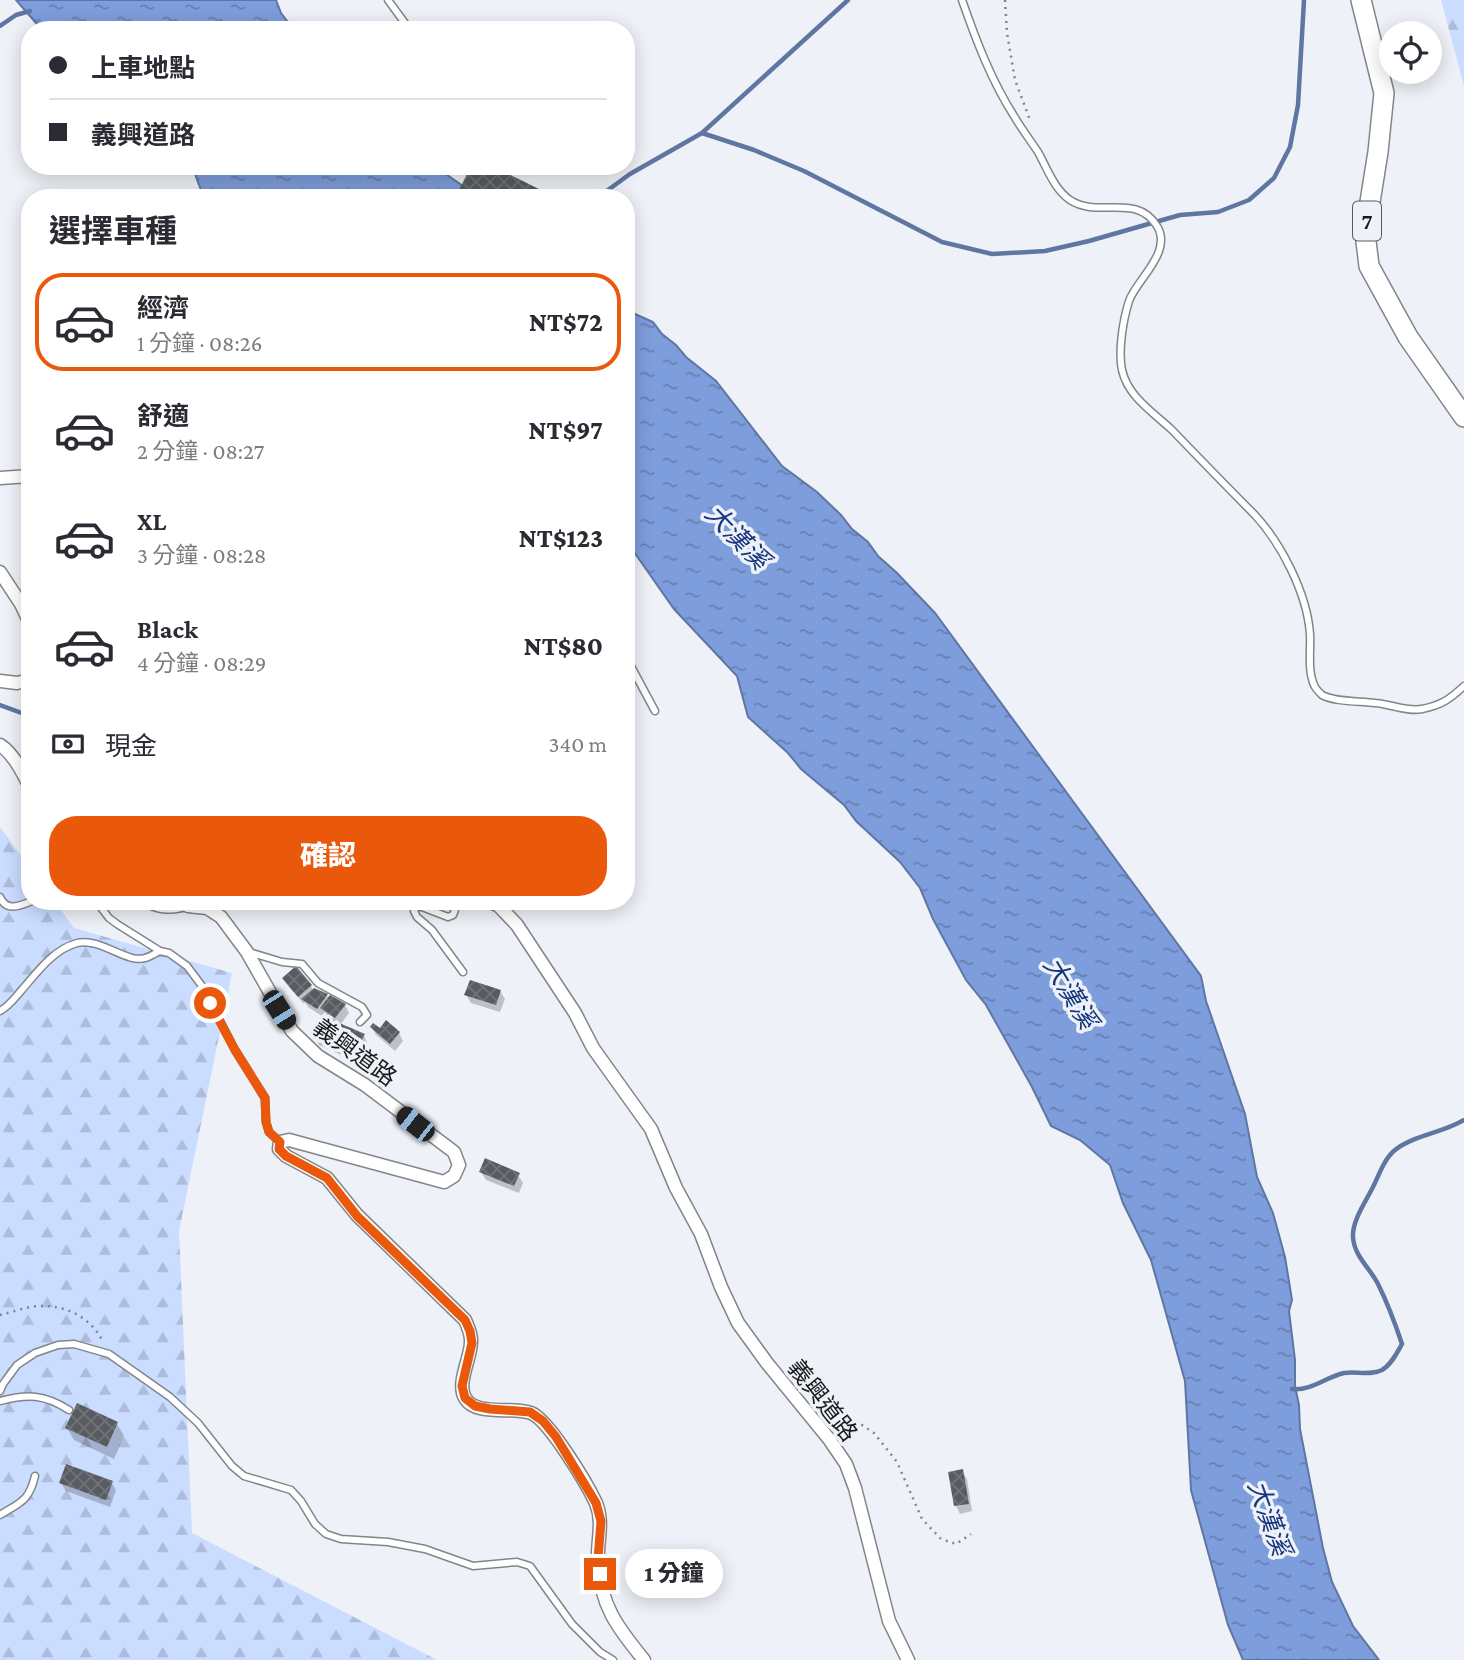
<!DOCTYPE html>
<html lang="zh-TW">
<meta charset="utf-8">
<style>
body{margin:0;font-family:"Crimson Pro","Noto Sans TC",serif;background:#f2f2f3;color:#2b2b33;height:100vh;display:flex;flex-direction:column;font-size:26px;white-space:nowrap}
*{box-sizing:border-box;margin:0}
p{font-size:23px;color:#7c7c81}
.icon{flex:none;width:38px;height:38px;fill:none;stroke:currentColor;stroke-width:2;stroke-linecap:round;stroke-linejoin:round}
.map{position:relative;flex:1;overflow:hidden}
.details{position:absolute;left:21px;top:189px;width:614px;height:721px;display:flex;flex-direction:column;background:#fff;border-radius:28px;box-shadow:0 4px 18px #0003}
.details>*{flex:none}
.hud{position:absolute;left:21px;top:21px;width:614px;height:154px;border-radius:28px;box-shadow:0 4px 18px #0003;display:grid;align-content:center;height:154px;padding:0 28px;background:#fff}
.buttons{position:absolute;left:1379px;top:21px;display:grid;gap:14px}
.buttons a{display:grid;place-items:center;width:63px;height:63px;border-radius:50%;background:#fff;box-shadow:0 4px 18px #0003;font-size:35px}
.end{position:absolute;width:32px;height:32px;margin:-16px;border:9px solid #ea580c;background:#fff;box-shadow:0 0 0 4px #fff}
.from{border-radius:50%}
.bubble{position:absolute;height:49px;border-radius:24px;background:#fff;box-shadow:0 4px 18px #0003;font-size:23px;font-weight:800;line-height:49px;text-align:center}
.car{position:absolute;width:21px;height:42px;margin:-21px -10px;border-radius:9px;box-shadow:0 0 5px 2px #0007;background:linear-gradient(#222 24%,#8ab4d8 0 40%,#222 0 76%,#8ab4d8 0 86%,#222 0)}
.hud b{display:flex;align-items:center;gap:24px;height:66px;font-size:26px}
.hud b+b{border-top:2px solid #e1e1e2}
.hud i{width:18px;height:18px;background:#2b2b33}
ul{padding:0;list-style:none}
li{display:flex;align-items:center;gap:21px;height:98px;margin:0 14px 10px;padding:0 14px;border:4px solid transparent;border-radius:28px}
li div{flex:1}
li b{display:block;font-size:26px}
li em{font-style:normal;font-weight:800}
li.current{border-color:#ea580c}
li>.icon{width:63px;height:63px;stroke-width:1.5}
h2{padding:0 28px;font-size:32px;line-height:84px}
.pay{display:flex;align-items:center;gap:18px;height:77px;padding:0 28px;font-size:26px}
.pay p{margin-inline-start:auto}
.cta{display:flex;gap:14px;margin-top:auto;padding:14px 28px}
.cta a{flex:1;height:80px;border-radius:28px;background:#ea580c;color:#fff;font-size:28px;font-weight:800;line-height:80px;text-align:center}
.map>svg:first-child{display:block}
.forest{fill:url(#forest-firs)}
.water{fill:url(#water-ripples);stroke:#6076a2;stroke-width:2}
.shadow{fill:#0003}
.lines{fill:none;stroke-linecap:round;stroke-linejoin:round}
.stream{stroke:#6076a2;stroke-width:4.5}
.building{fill:url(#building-cross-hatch)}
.lane-casing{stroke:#82858a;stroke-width:9}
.street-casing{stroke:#82858a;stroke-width:15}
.primary-casing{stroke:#82858a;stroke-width:22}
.path{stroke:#838589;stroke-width:2.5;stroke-dasharray:2 5;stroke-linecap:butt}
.lane{stroke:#fff;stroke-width:6}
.street{stroke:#fff;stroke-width:12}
.primary{stroke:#fff;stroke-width:19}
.route{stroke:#ea580c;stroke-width:9}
.labels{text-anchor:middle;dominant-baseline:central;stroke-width:7;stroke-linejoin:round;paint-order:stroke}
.shield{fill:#eef1f7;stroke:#595a5e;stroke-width:2}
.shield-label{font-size:23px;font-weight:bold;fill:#191a1c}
.street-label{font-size:24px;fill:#191a1c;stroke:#eef1f7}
.water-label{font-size:26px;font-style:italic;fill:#18367f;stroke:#eef1f7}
</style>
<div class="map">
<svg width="1464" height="1660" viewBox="0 0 1464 1660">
<defs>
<pattern id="forest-firs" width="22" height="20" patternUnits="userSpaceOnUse" patternTransform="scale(1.75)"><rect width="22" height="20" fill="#cadcff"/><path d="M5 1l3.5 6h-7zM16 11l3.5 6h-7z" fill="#adbcda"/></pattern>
<pattern id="water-ripples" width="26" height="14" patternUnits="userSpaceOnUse" patternTransform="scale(1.75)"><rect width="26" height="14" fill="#7e9ddc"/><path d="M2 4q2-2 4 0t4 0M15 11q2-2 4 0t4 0" fill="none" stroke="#667fb2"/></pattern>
<pattern id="building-cross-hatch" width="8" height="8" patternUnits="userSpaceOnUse" patternTransform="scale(1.75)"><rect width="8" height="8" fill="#585b60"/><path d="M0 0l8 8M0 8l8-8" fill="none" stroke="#707377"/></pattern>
</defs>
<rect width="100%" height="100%" fill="#eef1f7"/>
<g class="forest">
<polygon points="1441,0 1464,0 1464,86"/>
<polygon points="0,827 30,868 30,901 54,901 74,928 232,973 179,1231 192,1533 437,1660 0,1660"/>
</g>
<g class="water">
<polygon points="16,0 276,0 281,13 294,30 42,30"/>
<polygon points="192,166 436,166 443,172 480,198 204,198"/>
<polygon points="626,308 635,314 653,322 662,334 676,345 686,357 716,381 782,466 817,492 841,515 852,529 868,542 878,556 897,573 935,613 1201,976 1206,1001 1245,1114 1257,1177 1273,1213 1285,1257 1292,1300 1289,1311 1295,1360 1295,1386 1299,1405 1300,1429 1323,1548 1332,1582 1353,1626 1379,1660 1243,1660 1228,1625 1191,1490 1185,1381 1151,1260 1123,1203 1110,1165 1080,1140 1051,1126 1032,1087 986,1005 966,980 933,919 920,888 900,862 856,821 844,805 801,769 788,753 748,717 737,676 674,609 627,542"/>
</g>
<g class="shadow">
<polygon points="538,191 542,198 463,198 460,192"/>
<polygon points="284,979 311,986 313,990 327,996 329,999 345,1005 349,1013 340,1025 364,1036 368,1044 359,1061 348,1058 319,1045 315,1037 330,1021 325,1012 322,1016 308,1007 305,1002 304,1004 289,987"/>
<polygon points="500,991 505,999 500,1012 471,1003 466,995"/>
<polygon points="372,1027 380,1030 399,1033 403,1041 395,1051 376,1035"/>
<polygon points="481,1172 518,1175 523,1183 519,1193 486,1180"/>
<polygon points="117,1424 124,1436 114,1459 74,1440 67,1428"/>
<polygon points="962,1471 967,1479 972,1511 960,1514 956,1506"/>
<polygon points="111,1482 116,1490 110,1507 66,1491 61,1483"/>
</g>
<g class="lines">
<g class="stream">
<polyline points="0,26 16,15 30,11"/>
<polyline points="702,133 754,150 804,171 942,242 992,254 1045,251 1089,241 1180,215 1218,212 1249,200 1274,178 1290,147 1298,105 1304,0"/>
<polyline points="597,198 630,174 702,133 848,0"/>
<polyline points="0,705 30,716"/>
<path d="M1292,1389C1311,1391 1326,1377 1344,1373C1356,1371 1370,1376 1382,1370C1391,1365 1397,1353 1402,1344C1395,1323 1388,1304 1378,1284C1370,1268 1354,1256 1353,1237C1352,1221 1366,1201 1373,1187C1379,1175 1384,1159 1395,1150C1414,1135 1443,1133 1464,1120"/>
</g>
</g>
<g class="building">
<polygon points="471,166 492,166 539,189 535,198 470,198 458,192"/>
<polygon points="296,966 312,985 298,997 282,978"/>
<polygon points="470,980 501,990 496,1005 464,995"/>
<polygon points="314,988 328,994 317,1009 301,999"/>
<polygon points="330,995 346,1004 335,1018 320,1008"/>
<polygon points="323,1016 365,1034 355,1054 342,1051 313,1038"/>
<polygon points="386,1020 400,1032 390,1044 370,1027 373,1023 380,1028"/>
<polygon points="485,1158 520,1173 514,1186 479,1172"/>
<polygon points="77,1403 118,1422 107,1447 65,1428"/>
<polygon points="66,1464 113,1481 106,1500 59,1483"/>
<polygon points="963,1469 969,1504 954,1506 948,1472"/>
</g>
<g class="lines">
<g class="lane-casing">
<g id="lane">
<polyline points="388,0 410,30"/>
<path d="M962,0C976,40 991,80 1014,116C1021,128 1030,140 1038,152C1047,168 1054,189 1070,200C1099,219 1136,192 1157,226C1173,252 1137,279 1129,301C1123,320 1118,351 1122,370C1128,397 1153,412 1172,430C1199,458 1226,486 1254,514C1281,543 1307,593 1310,634C1311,650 1307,672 1315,687C1315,688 1321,694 1322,695C1334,702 1360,701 1375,703C1390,704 1408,712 1422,709C1442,705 1450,699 1464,686"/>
<polyline points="626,657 655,711"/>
<path d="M0,897C6,912 20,906 32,901"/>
<polyline points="96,901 109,918 117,924 160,951"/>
<path d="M142,901C157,911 169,911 186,907"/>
<polyline points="442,901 451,905 455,910 453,915 448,917 422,907 416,907 414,911 417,917 432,930 463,972"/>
<polyline points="249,952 282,962 302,964 318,983 362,1007 367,1015 360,1022"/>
<path d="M0,1011C8,1007 14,999 20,992C36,974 52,950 77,943C100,937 127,964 145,958C150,957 155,953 160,951L169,953L187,966L202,986L235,1050L265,1098L266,1122L269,1132L280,1142"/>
<polyline points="0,1391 3,1384 17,1365 35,1353 58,1345 74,1344 109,1354 170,1397 198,1423 232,1466 244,1476 291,1490 301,1501 315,1524 326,1534 341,1539 388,1542 425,1549 473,1566 517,1562 530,1566 572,1624 600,1652 613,1660"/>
<path d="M0,1401C28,1394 44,1394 69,1410"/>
<path d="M0,1515C21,1502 29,1501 35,1476"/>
</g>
</g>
<g class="street-casing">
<g id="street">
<polyline points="0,478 30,476"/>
<polyline points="0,572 21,604 30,623"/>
<polyline points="0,681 17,683 30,680"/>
<path d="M0,745C13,753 23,773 30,787"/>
<path d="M179,901L188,906L207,908L221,917L247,952L292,1031L318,1056L365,1085L454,1152L459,1165L454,1176L444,1182L289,1140L280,1142L279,1149L286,1156L327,1178L357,1215L465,1320C468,1327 471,1333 471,1340C472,1357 456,1382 465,1398C476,1417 513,1406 531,1413C549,1420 587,1484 596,1503C604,1523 597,1540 598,1561C600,1605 617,1627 644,1660"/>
<polyline points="489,901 499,906 517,925 575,1013 593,1048 651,1129 676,1188 701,1234 721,1287 738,1323 767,1363 829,1439 846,1464 855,1488 889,1621 908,1660"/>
</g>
</g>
<g class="primary-casing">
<polyline id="primary" points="1361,0 1384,93 1378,152 1365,233 1369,266 1408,337 1464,417"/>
</g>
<g class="path">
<polyline points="1005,0 1007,33 1015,80 1030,120"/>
<path d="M0,1315C12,1312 26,1307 38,1306C66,1305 91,1317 103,1342"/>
<polyline points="818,1402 850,1417 874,1433 897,1462 922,1519 941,1539 956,1544 971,1534"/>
</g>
<use href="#lane" class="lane"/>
<use href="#street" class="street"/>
<use href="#primary" class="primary"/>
</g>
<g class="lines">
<polyline class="route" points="210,1003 235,1050 265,1098 266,1122 269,1132 280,1142 279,1149 286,1156 327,1178 357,1216 465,1320 470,1331 472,1343 462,1386 465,1398 475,1406 490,1409 530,1412 543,1421 556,1437 596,1503 601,1521 598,1559 600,1574"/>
</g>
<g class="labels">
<rect class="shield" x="1353" y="201.5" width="28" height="39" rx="5"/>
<g class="shield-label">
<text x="1367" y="221">7</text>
</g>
<g class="street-label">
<text transform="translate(355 1052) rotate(36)">義興道路</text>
<text transform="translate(823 1400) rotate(52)">義興道路</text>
</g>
<g class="water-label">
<text transform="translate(737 537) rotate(46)">大漢溪</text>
<text transform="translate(1070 993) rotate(59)">大漢溪</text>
<text transform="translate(1269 1518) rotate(70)">大漢溪</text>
</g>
</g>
</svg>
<div class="buttons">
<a><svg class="icon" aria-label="locate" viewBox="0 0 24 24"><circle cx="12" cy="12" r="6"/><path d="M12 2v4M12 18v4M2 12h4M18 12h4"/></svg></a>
</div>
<i class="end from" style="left:210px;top:1003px"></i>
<i class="end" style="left:600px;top:1574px"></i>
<div class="bubble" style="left:625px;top:1549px;width:98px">1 分鐘</div>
<i class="car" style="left:279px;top:1010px;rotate:148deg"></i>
<i class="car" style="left:415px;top:1124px;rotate:308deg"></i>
<div class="hud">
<b><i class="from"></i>上車地點</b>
<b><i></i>義興道路</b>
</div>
<section class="details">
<h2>選擇車種</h2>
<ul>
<li class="current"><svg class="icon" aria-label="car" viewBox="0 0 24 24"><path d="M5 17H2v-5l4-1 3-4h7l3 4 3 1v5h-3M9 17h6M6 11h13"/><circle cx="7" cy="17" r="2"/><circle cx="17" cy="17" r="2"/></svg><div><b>經濟</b><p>1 分鐘 · 08:26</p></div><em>NT$72</em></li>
<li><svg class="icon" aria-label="car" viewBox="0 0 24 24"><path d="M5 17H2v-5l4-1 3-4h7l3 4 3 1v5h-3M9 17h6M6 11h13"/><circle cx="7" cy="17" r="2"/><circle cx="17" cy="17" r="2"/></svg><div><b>舒適</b><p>2 分鐘 · 08:27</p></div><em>NT$97</em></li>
<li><svg class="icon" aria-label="car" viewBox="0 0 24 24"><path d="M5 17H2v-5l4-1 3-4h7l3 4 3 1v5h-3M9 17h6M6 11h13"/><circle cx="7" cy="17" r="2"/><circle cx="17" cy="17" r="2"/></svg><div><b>XL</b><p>3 分鐘 · 08:28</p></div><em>NT$123</em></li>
<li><svg class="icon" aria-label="car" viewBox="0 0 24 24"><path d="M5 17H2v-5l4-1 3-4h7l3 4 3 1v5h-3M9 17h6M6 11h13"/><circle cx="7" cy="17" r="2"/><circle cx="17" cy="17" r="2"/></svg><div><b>Black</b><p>4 分鐘 · 08:29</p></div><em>NT$80</em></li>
</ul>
<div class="pay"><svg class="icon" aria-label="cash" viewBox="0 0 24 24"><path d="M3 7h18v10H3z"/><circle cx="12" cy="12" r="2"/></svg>現金<p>340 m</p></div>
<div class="cta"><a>確認</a></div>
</section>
</div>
